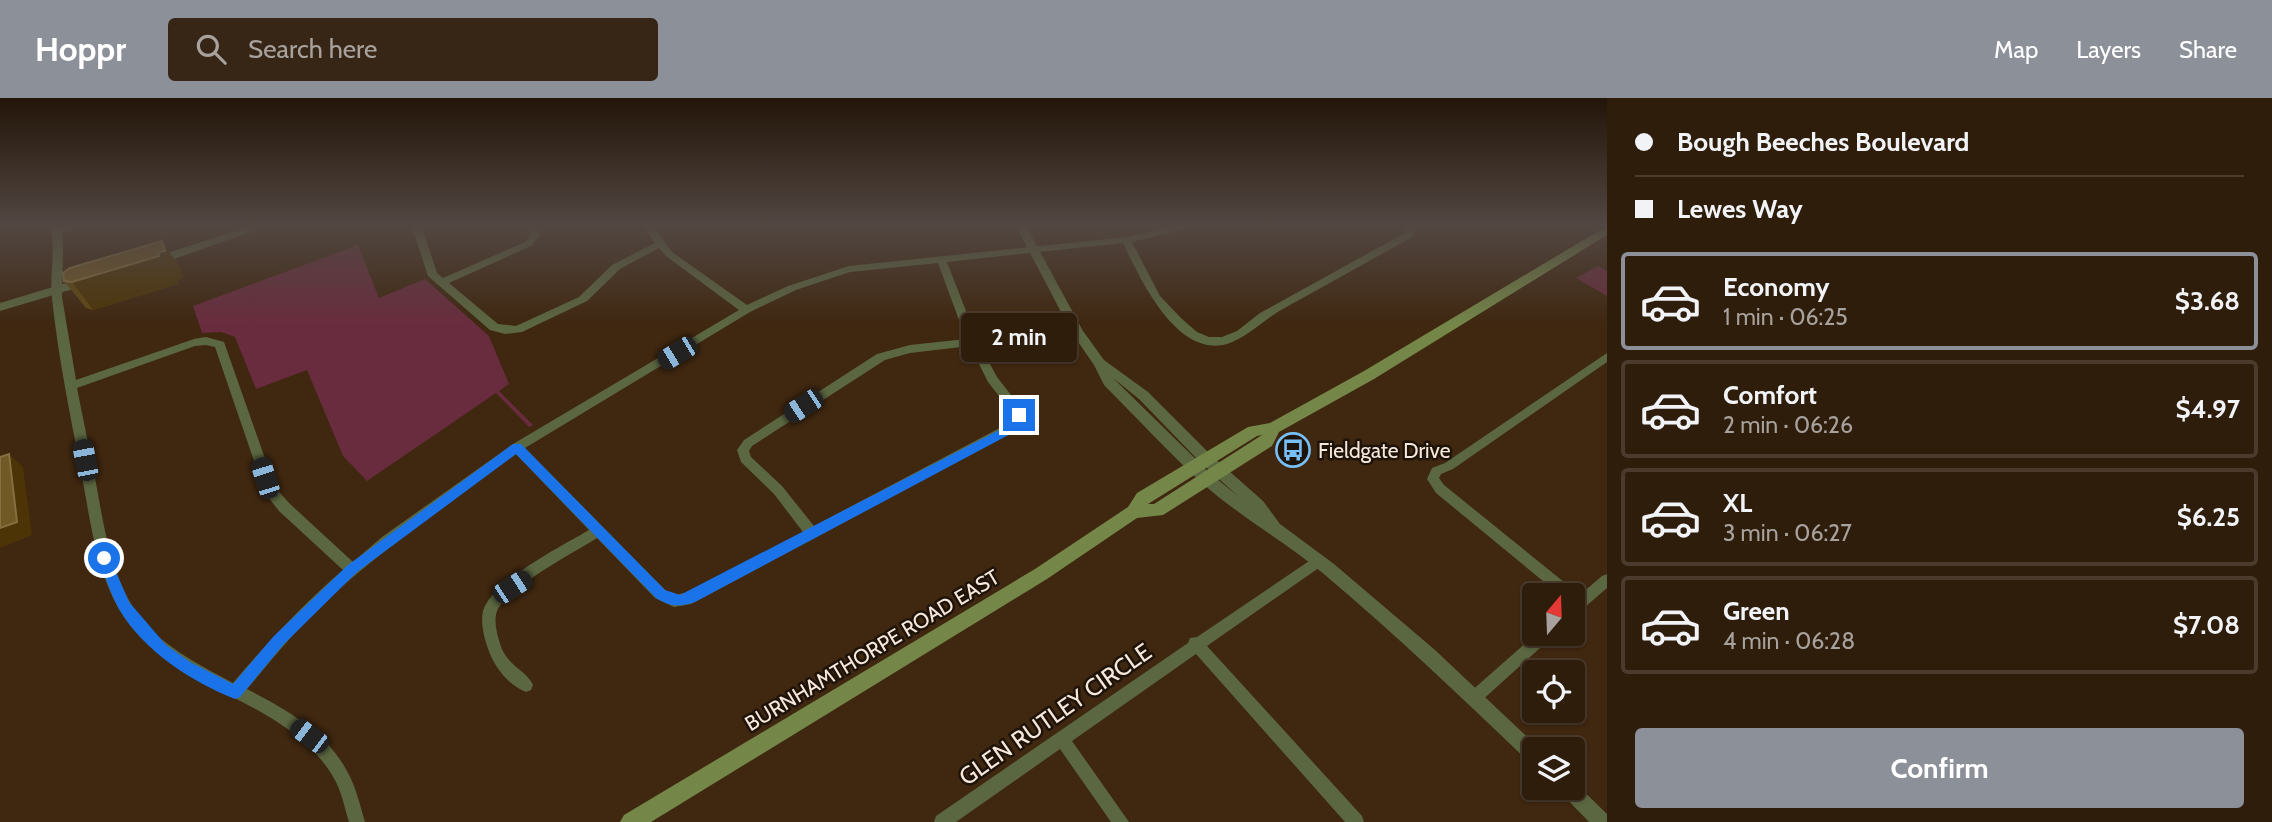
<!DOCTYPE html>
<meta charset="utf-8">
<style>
body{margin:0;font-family:Cabin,sans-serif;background:#372615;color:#f1f3f6;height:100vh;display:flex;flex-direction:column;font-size:26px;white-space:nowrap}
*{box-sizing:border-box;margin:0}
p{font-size:23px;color:#a7a29d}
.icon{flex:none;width:38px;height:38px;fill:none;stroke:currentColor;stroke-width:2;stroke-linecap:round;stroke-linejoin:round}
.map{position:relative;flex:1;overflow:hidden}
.details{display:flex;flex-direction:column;background:#2f1d0c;width:665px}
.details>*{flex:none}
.banner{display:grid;align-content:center;height:154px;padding:0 28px;background:#2f1d0c}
.needle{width:46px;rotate:19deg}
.controls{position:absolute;left:1522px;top:485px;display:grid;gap:14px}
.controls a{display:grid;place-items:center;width:63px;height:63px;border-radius:7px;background:#2f1d0c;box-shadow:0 2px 5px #0004,0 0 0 2px #4a3b2d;font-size:35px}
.end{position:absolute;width:32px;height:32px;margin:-16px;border:9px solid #1a73e8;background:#fff;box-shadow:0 0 0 4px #fff}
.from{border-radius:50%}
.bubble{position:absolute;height:49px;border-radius:7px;background:#2f1d0c;box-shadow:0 2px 5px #0004,0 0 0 2px #4a3b2d;font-size:23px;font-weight:700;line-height:49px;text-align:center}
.car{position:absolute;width:21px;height:42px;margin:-21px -10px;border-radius:9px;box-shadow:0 0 5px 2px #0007;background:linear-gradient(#222 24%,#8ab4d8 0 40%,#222 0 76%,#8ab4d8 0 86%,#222 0)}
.banner b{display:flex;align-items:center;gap:24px;height:66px;font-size:26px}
.banner b+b{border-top:2px solid #4a3b2d}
.banner i{width:18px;height:18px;background:#f1f3f6}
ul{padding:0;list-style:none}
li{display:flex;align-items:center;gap:21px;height:98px;margin:0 14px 10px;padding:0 14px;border:4px solid #4a3b2d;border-radius:7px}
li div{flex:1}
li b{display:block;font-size:26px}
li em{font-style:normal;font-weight:700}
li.active{border-color:#8c9099}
li>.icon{width:63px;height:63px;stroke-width:1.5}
.action{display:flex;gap:14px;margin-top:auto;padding:14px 28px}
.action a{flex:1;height:80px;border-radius:7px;background:#8c9099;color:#fff;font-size:28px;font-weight:700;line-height:80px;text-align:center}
header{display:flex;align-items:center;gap:42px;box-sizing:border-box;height:98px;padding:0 35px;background:#8c9099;color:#fff}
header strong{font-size:33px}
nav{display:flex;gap:38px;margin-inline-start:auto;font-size:24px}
.search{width:490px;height:63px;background:#372615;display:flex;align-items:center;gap:18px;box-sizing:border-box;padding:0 24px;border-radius:7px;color:#a7a29d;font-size:26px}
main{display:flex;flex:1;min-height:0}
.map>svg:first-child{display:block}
.green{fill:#692c3e}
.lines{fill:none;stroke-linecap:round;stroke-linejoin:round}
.minor{fill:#5b6741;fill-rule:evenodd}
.tertiary{fill:#5b6741;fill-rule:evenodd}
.secondary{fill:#748749;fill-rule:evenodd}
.wall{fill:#60480f}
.shaded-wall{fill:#4c3406}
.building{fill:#715925;stroke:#867042;stroke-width:2}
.route{fill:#1a73e8}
.labels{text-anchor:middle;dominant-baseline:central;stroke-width:5;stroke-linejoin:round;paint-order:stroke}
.poi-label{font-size:21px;fill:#f8e8db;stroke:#1e1309;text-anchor:start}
.street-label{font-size:21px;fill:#f8e8db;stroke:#1e1309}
.near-street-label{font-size:24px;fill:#f8e8db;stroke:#1e1309}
</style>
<header>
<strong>Hoppr</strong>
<div class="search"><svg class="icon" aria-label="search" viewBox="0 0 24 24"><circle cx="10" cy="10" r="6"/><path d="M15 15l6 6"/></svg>Search here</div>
<nav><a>Map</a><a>Layers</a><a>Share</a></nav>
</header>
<main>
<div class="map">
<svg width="1607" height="724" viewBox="0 0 1607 724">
<rect width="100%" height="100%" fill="#3f2710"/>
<g class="green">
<polygon points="358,147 379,200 425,181 489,238 509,286 499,293 533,327 529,329 496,295 367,383 343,358 307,272 256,291 235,239 221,234 202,235 193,208"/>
<polygon points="1598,168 1607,173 1607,198 1576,180"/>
</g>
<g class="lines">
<g class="minor">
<path d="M49,126H59L60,129L69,126H84L62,135L63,153L62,199L76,282L194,241L206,239L224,244L275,389L289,405L353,464L382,439L513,346L739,212L666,158L659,150L620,171L587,203L522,234L505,236L490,232L428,178L411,126H421L437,175L443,180L525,144L530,137L525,126H535L540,137L531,148L449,185L498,226L516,228L579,199L612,167L655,145L641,126H651L672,154L747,207L788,188L849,168L1126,139L1182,126H1199L1197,128L1132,144L1160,198L1182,221L1197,234L1209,239H1222L1237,233L1260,215L1405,135L1406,131L1403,126H1413L1416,131L1412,139C1369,163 1325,188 1281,212C1262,223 1248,239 1227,246C1176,260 1140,180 1123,145L947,164L978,244L997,279L1025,315L1020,330L691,506L674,509L655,500L597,440C575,454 506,490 497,513C493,524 498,540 502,551C510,569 528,574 533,587L531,592L526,594C509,587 497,572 490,556C485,543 480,527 483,513C492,483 562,448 589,432L516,356C453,402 388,447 329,500C299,528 273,560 247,591C285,611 326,633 347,673C356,689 360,707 365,724H349C345,711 342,696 336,684C290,597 169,597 119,511C95,469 90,420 81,373C70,316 58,258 52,200C49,175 57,151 49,126ZM938,165L966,241L910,247L877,256L744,342L737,352L741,364L774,396L803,434L689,494L675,497L665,492L525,350L750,214L796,192L850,174ZM206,247L215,249L265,395L279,413L343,472C303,506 268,544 233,585C205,570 176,555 152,533C112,493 105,433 95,380C89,350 83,320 77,290L195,248ZM970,248L988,284L1013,316L1011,324L814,428L782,388L751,359L749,353L752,348L885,262L910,255Z"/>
<polygon points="1607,255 1607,264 1453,371 1441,376 1439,380 1444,387 1575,493 1577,497 1575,501 1602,478 1607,476 1607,490 1578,515 1573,517 1573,497 1560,497 1436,395 1427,381 1432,370 1445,365"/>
<polygon points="1318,457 1323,459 1325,463 1323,467 1207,548 1362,718 1364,724 1345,724 1196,556 1072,643 1129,724 1111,724 1060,651 956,724 934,724 936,718 1188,545 1190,540 1197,539"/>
<polygon points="1536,536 1553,536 1551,540 1479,605 1474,607 1469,605 1467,600 1469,595"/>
</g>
<g class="tertiary">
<polygon points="257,126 273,126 160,166 152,166 150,163 152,160"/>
<path d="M1015,126H1025L1083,233L1104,262L1148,294L1211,357L1263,403L1280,426L1334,466L1435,552L1540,651H1535V667L1529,664C1462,600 1396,537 1325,477C1286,444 1240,419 1202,385C1168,354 1137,320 1104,287L1094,267L1072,235ZM1113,280L1139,301L1201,365L1238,398L1212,377Z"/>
<polygon points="86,179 90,180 90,186 0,213 0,205"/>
<polygon points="1573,683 1607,716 1607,724 1589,724 1562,696 1559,690 1573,690"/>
</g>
<path class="secondary" d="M1607,128V137L1374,281L1279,334L1272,348L1163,417L1137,420L1047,481L651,724H620L624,717L1035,471L1128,409L1137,395L1248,329L1270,325L1364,273ZM1262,337L1154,406H1148L1257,338Z"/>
</g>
<polygon class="wall" points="162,143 180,170 183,180 177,182 178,186 93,212 86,210 64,183"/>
<g class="shaded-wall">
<polygon points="162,143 180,170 183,180 177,182 178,186 93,212 72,184 158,154"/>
<polygon points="9,356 23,369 32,437 0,450 0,430"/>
</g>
<g class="building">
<polygon points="162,143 165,153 158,154 159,158 72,184 64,183 63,175 70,170"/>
<polygon points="9,356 17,424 0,430 0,359"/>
</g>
<linearGradient id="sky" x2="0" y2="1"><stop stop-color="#231509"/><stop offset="0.56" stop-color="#524742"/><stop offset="1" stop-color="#524742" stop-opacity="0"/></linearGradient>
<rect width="1607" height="227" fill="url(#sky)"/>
<path class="route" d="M1019,313L1025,317L1016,333L695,504C680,509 670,509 656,500L516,356L357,474L283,547L240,599L235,601C190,583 144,553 119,511C110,495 105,476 98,460L104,455L108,456L129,504L166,547L190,564L233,586L273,539L348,467L513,346H521L665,492L680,497L1009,327L1016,314Z"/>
<defs>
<g id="bus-ring" transform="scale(1.75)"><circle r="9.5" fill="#1e1309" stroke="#77bff7" stroke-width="1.5"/><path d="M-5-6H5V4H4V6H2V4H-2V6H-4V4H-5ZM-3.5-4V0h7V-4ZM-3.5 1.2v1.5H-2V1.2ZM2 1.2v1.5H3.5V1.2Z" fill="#77bff7"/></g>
</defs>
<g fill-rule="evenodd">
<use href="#bus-ring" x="1293" y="352"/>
</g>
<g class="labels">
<g class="poi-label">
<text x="1318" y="352">Fieldgate Drive</text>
</g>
<g class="street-label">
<text transform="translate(872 552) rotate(-31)">BURNHAMTHORPE ROAD EAST</text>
</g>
<g class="near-street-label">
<text transform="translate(1055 616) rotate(-35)">GLEN RUTLEY CIRCLE</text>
</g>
</g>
</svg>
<div class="controls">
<a><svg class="needle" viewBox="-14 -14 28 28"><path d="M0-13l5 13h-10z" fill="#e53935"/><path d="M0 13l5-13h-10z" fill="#a7a29d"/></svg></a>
<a><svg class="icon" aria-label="locate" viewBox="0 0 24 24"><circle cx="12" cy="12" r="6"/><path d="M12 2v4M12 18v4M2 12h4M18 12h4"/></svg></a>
<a><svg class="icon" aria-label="layers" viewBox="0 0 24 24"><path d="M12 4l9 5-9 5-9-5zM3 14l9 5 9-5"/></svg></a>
</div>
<i class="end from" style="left:104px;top:460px"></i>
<i class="end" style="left:1019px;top:317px"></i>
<div class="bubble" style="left:961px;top:215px;width:116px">2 min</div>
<i class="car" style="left:677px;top:255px;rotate:239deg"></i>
<i class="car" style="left:803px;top:308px;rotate:237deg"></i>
<i class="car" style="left:85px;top:362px;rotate:349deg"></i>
<i class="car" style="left:265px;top:380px;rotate:342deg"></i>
<i class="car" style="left:512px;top:489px;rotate:57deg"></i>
<i class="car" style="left:309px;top:638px;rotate:307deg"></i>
</div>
<section class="details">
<div class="banner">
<b><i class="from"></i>Bough Beeches Boulevard</b>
<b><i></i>Lewes Way</b>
</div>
<ul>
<li class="active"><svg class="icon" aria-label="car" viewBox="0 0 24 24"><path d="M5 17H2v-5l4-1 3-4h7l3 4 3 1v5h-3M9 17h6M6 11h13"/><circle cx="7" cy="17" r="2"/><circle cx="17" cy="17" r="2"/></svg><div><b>Economy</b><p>1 min · 06:25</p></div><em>$3.68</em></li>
<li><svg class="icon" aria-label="car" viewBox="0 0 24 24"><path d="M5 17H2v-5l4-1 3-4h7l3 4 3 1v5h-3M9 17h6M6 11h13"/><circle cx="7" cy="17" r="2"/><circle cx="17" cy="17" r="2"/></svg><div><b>Comfort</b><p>2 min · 06:26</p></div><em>$4.97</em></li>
<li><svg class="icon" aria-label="car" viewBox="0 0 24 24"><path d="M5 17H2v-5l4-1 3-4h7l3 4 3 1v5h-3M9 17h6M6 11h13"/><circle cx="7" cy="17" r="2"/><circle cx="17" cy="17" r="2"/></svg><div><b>XL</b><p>3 min · 06:27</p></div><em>$6.25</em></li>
<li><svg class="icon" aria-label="car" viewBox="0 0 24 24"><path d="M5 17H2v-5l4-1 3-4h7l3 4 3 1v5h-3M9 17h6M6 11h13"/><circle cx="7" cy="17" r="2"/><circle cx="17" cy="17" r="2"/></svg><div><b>Green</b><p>4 min · 06:28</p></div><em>$7.08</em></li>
</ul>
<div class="action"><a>Confirm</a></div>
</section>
</main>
